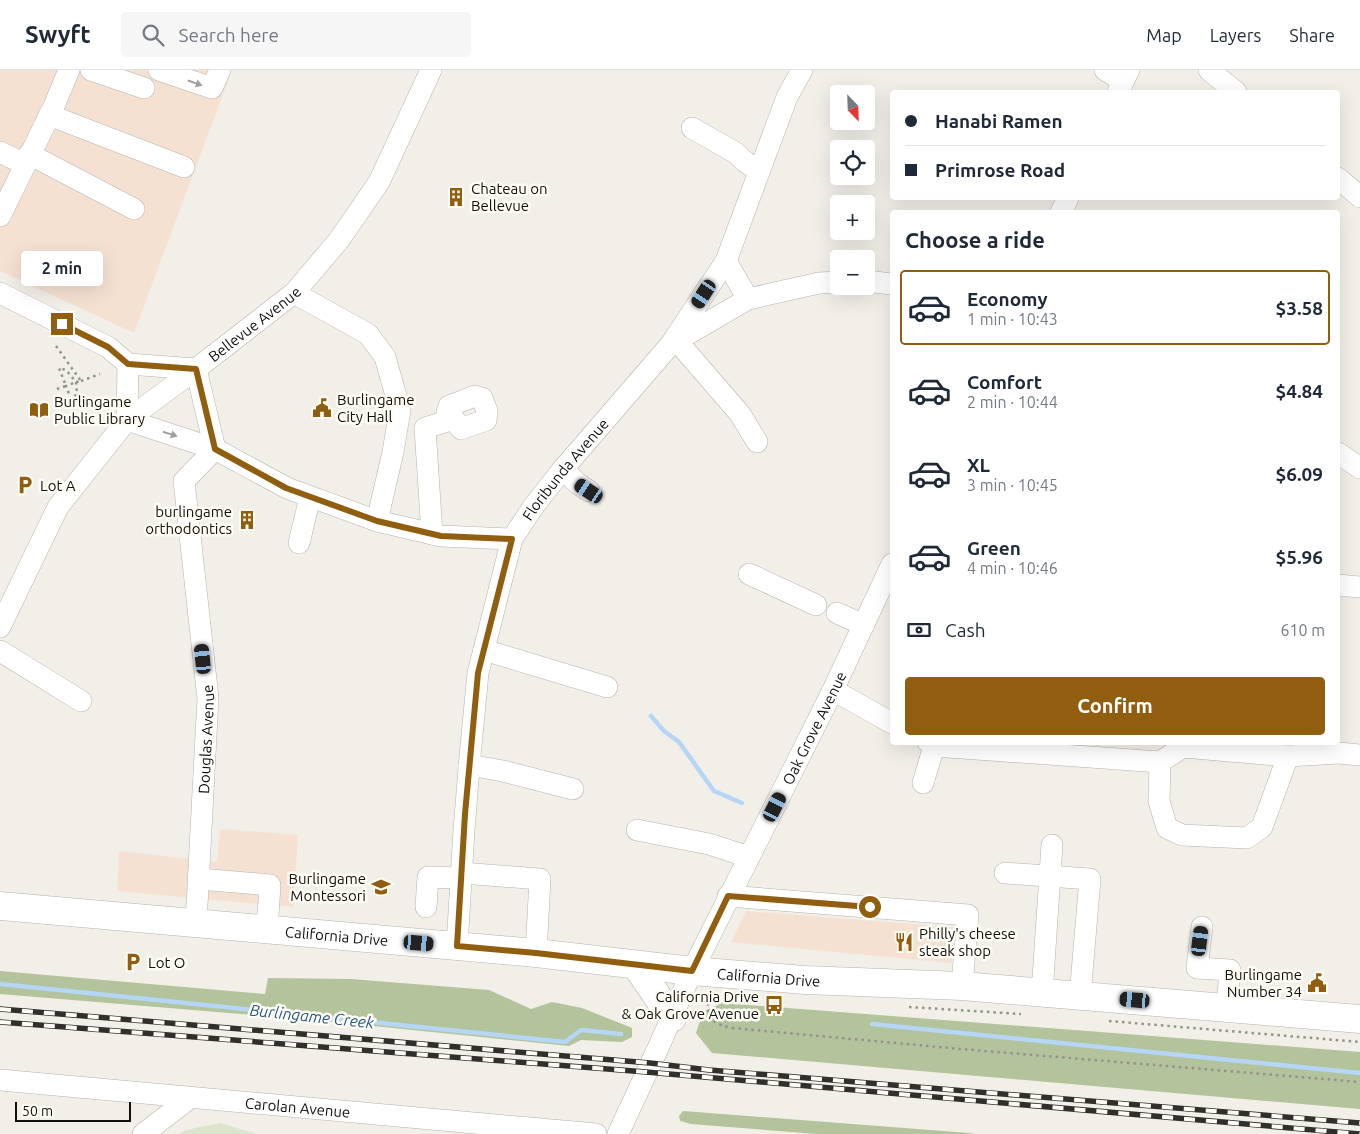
<!DOCTYPE html>
<meta charset="utf-8">
<style>
body{margin:0;font-family:Ubuntu,sans-serif;background:#f6f6f7;color:#1f2937;height:100vh;display:flex;flex-direction:column;font-size:19px;white-space:nowrap}
*{box-sizing:border-box;margin:0}
p{font-size:16px;color:#747a83}
.icon{flex:none;width:28px;height:28px;fill:none;stroke:currentColor;stroke-width:2;stroke-linecap:round;stroke-linejoin:round}
.map{position:relative;flex:1;overflow:hidden}
.details{position:absolute;left:890px;top:140px;width:450px;height:535px;display:flex;flex-direction:column;background:#fff;border-radius:5px;box-shadow:0 5px 20px #0002}
.details>*{flex:none}
.guide{position:absolute;left:890px;top:20px;width:450px;height:110px;border-radius:5px;box-shadow:0 5px 20px #0002;display:grid;align-content:center;height:110px;padding:0 15px;background:#fff}
.needle{width:32px;rotate:157deg}
.controls{position:absolute;left:830px;top:15px;display:grid;gap:10px}
.controls a{display:grid;place-items:center;width:45px;height:45px;border-radius:5px;background:#fff;box-shadow:0 5px 20px #0002;font-size:25px}
.scale{position:absolute;left:15px;bottom:12px;width:116px;box-sizing:border-box;padding-left:5px;border:2px solid #11100e;border-top:0;font-size:14px;line-height:18px;white-space:nowrap;color:#11100e;-webkit-text-stroke:4px #fefdf5;paint-order:stroke}
.end{position:absolute;width:22px;height:22px;margin:-11px;border:6px solid #905e0e;background:#fff;box-shadow:0 0 0 2px #fff}
.from{border-radius:50%}
.bubble{position:absolute;height:35px;border-radius:5px;background:#fff;box-shadow:0 5px 20px #0002;font-size:16px;font-weight:700;line-height:35px;text-align:center}
.car{position:absolute;width:15px;height:30px;margin:-15px -8px;border-radius:6px;box-shadow:0 0 4px 1px #0007;background:linear-gradient(#222 24%,#8ab4d8 0 40%,#222 0 76%,#8ab4d8 0 86%,#222 0)}
.guide b{display:flex;align-items:center;gap:18px;height:48px;font-size:19px}
.guide b+b{border-top:1px solid #e0e1e3}
.guide i{width:12px;height:12px;background:#1f2937}
ul{padding:0;list-style:none}
li{display:flex;align-items:center;gap:15px;height:75px;margin:0 10px 8px;padding:0 5px;border:2px solid transparent;border-radius:5px}
li div{flex:1}
li b{display:block;font-size:19px}
li em{font-style:normal;font-weight:700}
li.current{border-color:#905e0e}
li>.icon{width:45px;height:45px;stroke-width:1.5}
h2{padding:0 15px;font-size:22px;line-height:60px}
.pay{display:flex;align-items:center;gap:12px;height:55px;padding:0 15px;font-size:19px}
.pay p{margin-inline-start:auto}
.action{display:flex;gap:10px;margin-top:auto;padding:10px 15px}
.action a{flex:1;height:58px;border-radius:5px;background:#905e0e;color:#fff;font-size:20px;font-weight:700;line-height:58px;text-align:center}
header{display:flex;align-items:center;gap:30px;box-sizing:border-box;height:70px;padding:0 25px;background:#fff;border-bottom:1px solid #e0e1e3}
header strong{font-size:24px}
nav{display:flex;gap:28px;margin-inline-start:auto;font-size:18px}
.search{width:350px;height:45px;background:#f6f6f7;display:flex;align-items:center;gap:12px;box-sizing:border-box;padding:0 18px;border-radius:5px;color:#747a83;font-size:19px}
.map>svg:first-child{display:block}
.commercial{fill:#f5e1d2}
.green{fill:#dae5cb}
.forest{fill:#b3c39b}
.lines{fill:none;stroke-linecap:round;stroke-linejoin:round}
.stream{stroke:#b5d6f5;stroke-width:4.5}
.minor-casing{stroke:#b5b3ac;stroke-width:22}
.major-casing{stroke:#b5b3ac;stroke-width:29}
.path{stroke:#93928d;stroke-width:2.5;stroke-dasharray:2.5 4;stroke-linecap:butt}
.minor{stroke:#fff;stroke-width:21}
.major{stroke:#fff;stroke-width:28}
.rail-casing{stroke:#302f2c;stroke-width:5.5}
.rail{stroke:#fefdf5;stroke-width:4;stroke-dasharray:11;stroke-linecap:butt}
.oneway{fill:#a09f9f}
.route{stroke:#905e0e;stroke-width:6}
.labels{text-anchor:middle;dominant-baseline:central;stroke-width:5;stroke-linejoin:round;paint-order:stroke}
.poi-label{font-size:15px;fill:#11100e;stroke:#fefdf5;text-anchor:start}
.street-label{font-size:15px;fill:#11100e;stroke:#fefdf5}
.water-label{font-size:16px;font-style:italic;fill:#285983;stroke:#fefdf5}
</style>
<header>
<strong>Swyft</strong>
<div class="search"><svg class="icon" aria-label="search" viewBox="0 0 24 24"><circle cx="10" cy="10" r="6"/><path d="M15 15l6 6"/></svg>Search here</div>
<nav><a>Map</a><a>Layers</a><a>Share</a></nav>
</header>
<div class="map">
<svg width="1360" height="1064" viewBox="0 0 1360 1064">
<rect width="100%" height="100%" fill="#f1efe8"/>
<g class="commercial">
<polygon points="0,0 232,0 134,263 0,201"/>
<polygon points="220,759 298,765 293,837 117,821 119,781 217,792"/>
<polygon points="746,841 955,857 952,893 731,872"/>
</g>
<polygon class="green" points="220,1053 257,1064 180,1064 186,1060"/>
<g class="forest">
<polygon points="0,901 265,924 268,908 351,909 489,920 531,939 552,932 582,938 632,958 632,967 622,972 581,970 569,976 315,950 0,924"/>
<polygon points="722,933 1360,982 1360,1039 712,983 696,963 703,942"/>
<polygon points="683,1041 969,1063 975,1064 817,1064 691,1054 680,1051 679,1046"/>
</g>
<g class="lines">
<g class="stream">
<polyline points="651,646 664,661 679,672 714,721 742,733"/>
<polyline points="0,914 565,972 581,960 621,964"/>
<polyline points="872,954 1360,1003"/>
</g>
<g class="minor-casing">
<g id="minor">
<polyline points="91,0 144,18"/>
<polyline points="159,0 212,18 220,0"/>
<polyline points="1105,0 1123,11"/>
<polyline points="1209,0 1236,22"/>
<polyline points="1118,22 1129,0"/>
<polyline points="49,45 184,97"/>
<polyline points="692,58 736,83 744,91 759,101"/>
<polyline points="0,82 24,94"/>
<polyline points="29,84 134,139"/>
<polyline points="1338,108 1360,127"/>
<polyline points="1061,142 1068,128"/>
<polyline points="0,146 54,36 69,0"/>
<polyline points="726,191 748,229"/>
<polyline points="866,211 892,214"/>
<polyline points="0,223 108,277 128,294 196,299 215,379"/>
<polyline points="294,223 368,264 385,287 400,340 393,382 377,451"/>
<polyline points="676,271 748,229 819,213 839,212"/>
<polyline points="677,271 740,344 757,372"/>
<polyline points="128,294 127,350 215,379 287,418 377,451 441,466 512,469"/>
<polyline points="1338,383 1360,398"/>
<polyline points="563,399 577,413 589,421"/>
<polyline points="432,464 425,358 454,349 461,359 486,350 487,341 482,328 475,326 449,336 447,342 450,349"/>
<polyline points="299,473 310,427"/>
<polyline points="749,504 816,535"/>
<polyline points="1338,515 1360,517"/>
<polyline points="837,543 864,555"/>
<path id="s1" d="M0,557L58,437L127,350L196,299L294,223L339,170L379,112L431,0"/>
<polyline points="484,580 607,617"/>
<polyline points="0,581 81,631"/>
<polyline points="833,620 892,653"/>
<polyline points="928,672 934,676 1160,692"/>
<polyline points="1160,692 1159,731 1167,758 1182,765 1247,768 1262,757 1288,686"/>
<polyline points="1160,692 1183,677 1288,686 1339,683 1360,685"/>
<polyline points="469,695 503,701 573,719"/>
<polyline points="923,713 934,676"/>
<polyline points="637,760 709,774 749,787"/>
<polyline points="461,803 540,809 536,883"/>
<polyline points="1005,803 1090,809 1080,926"/>
<polyline points="199,809 270,815 267,860"/>
<polyline points="728,826 968,845 962,916"/>
<polyline points="426,837 428,807 461,808"/>
<path id="s2" d="M196,854L208,628L184,411L215,379"/>
<polyline points="1202,857 1197,898 1230,900 1227,938"/>
<path id="s3" d="M457,876L464,760L470,686L478,603L512,469L533,437L563,399L671,274L726,191L787,27L802,0"/>
<polyline points="1042,923 1052,775"/>
<path id="s4" d="M0,1010L596,1064"/>
<polyline points="143,1064 190,1028"/>
<path id="s5" d="M618,1064L659,976L692,901L833,620L892,494"/>
</g>
</g>
<g class="major-casing">
<g id="major">
<path id="s6" d="M0,836L536,883L692,901L805,910L962,916L1360,949"/>
<polyline points="636,895 672,948"/>
</g>
</g>
<g class="path">
<polyline points="56,276 81,311 76,312 66,300 59,298 66,316 57,319"/>
<polyline points="81,311 100,304"/>
<polygon points="76,312 77,324 71,329 66,316"/>
<path d="M708,933C708,952 716,954 732,958L961,979L1360,1012"/>
<polyline points="909,937 1021,944"/>
<polyline points="1109,951 1360,972"/>
</g>
<use href="#minor" class="minor"/>
<use href="#major" class="major"/>
<g class="rail-casing">
<g id="rail">
<polyline points="0,939 650,993 709,1000 1360,1053"/>
<polyline points="0,952 646,1002 1360,1064"/>
</g>
</g>
<use href="#rail" class="rail"/>
</g>
<defs><path id="oneway-solid" d="M-6-.8H1V-3.2L6.5 0L1 3.2V.8H-6Z" transform="scale(1.25)"/></defs>
<g class="oneway">
<use href="#oneway-solid" transform="translate(195 13) rotate(19)"/>
<use href="#oneway-solid" transform="translate(170 364) rotate(18)"/>
</g>
<g class="lines">
<polyline class="route" points="62,254 108,277 128,294 196,299 215,379 286,418 377,451 441,466 512,469 478,603 465,744 457,876 536,883 692,901 728,826 870,837"/>
</g>
<defs>
<g id="building-bare" transform="scale(1.5)"><path d="M-4-6H4V6H1V3H-1V6H-4ZM-2.5-4.3h1.7v1.8h-1.7ZM.8-4.3h1.7v1.8H.8ZM-2.5-1h1.7V.8h-1.7ZM.8-1h1.7V.8H.8Z" fill="#905e0e" stroke="#fefdf5" stroke-width="2.5" paint-order="stroke"/></g>
<g id="civic-bare" transform="scale(1.5)"><path d="M-.6-6.5H3V-4.5H.6V-3L4-1V1h2V6H-6V1h2V-1L-.6-3ZM-1.2 2.5V6h2.4V2.5Z" fill="#905e0e" stroke="#fefdf5" stroke-width="2.5" paint-order="stroke"/></g>
<g id="library-bare" transform="scale(1.5)"><path d="M-6-4Q-3-5.5-.7-3.5V5Q-3 3-6 4ZM6-4Q3-5.5 .7-3.5V5Q3 3 6 4Z" fill="#905e0e" stroke="#fefdf5" stroke-width="2.5" paint-order="stroke"/></g>
<g id="parking-bare" transform="scale(1.5)"><path d="M-3.5-5.5H1a3.5 3.5 0 0 1 0 7H-1V5.5H-3.5ZM-1-3.4V-.6H.8a1.4 1.4 0 0 0 0-2.8Z" fill="#905e0e" stroke="#fefdf5" stroke-width="2.5" paint-order="stroke"/></g>
<g id="school-bare" transform="scale(1.5)"><path d="M0-5L7-2L0 1L-7-2ZM-4 1L0 2.5L4 1V4Q0 6-4 4Z" fill="#905e0e" stroke="#fefdf5" stroke-width="2.5" paint-order="stroke"/></g>
<g id="restaurant-bare" transform="scale(1.5)"><path d="M-5-6h1v4h1v-4h1v4h1v-4h1v5L-1.5 .5V6h-2V.5L-5-1ZM5-6V6H3V1.5H1.5Q1.5-4 5-6Z" fill="#905e0e" stroke="#fefdf5" stroke-width="2.5" paint-order="stroke"/></g>
<g id="bus-bare" transform="scale(1.5)"><path d="M-5-6H5V4H4V6H2V4H-2V6H-4V4H-5ZM-3.5-4V0h7V-4ZM-3.5 1.2v1.5H-2V1.2ZM2 1.2v1.5H3.5V1.2Z" fill="#905e0e" stroke="#fefdf5" stroke-width="2.5" paint-order="stroke"/></g>
</defs>
<g fill-rule="evenodd">
<use href="#building-bare" x="456" y="127"/>
<use href="#civic-bare" x="322" y="338"/>
<use href="#library-bare" x="39" y="340"/>
<use href="#parking-bare" x="25" y="415"/>
<use href="#building-bare" x="247" y="450"/>
<use href="#school-bare" x="381" y="817"/>
<use href="#restaurant-bare" x="904" y="872"/>
<use href="#parking-bare" x="133" y="892"/>
<use href="#civic-bare" x="1317" y="913"/>
<use href="#bus-bare" x="774" y="935"/>
</g>
<g class="labels">
<g class="poi-label">
<text x="471" y="118">Chateau on<tspan x="471" dy="17">Bellevue</tspan></text>
<text x="337" y="329">Burlingame<tspan x="337" dy="17">City Hall</tspan></text>
<text x="54" y="331">Burlingame<tspan x="54" dy="17">Public Library</tspan></text>
<text x="40" y="415">Lot A</text>
<text x="232" y="441" text-anchor="end">burlingame<tspan x="232" dy="17">orthodontics</tspan></text>
<text x="366" y="808" text-anchor="end">Burlingame<tspan x="366" dy="17">Montessori</tspan></text>
<text x="919" y="863">Philly's cheese<tspan x="919" dy="17">steak shop</tspan></text>
<text x="148" y="892">Lot O</text>
<text x="1302" y="904" text-anchor="end">Burlingame<tspan x="1302" dy="17">Number 34</tspan></text>
<text x="759" y="926" text-anchor="end">California Drive<tspan x="759" dy="17">&amp; Oak Grove Avenue</tspan></text>
</g>
<g class="street-label">
<text stroke="none"><textPath href="#s1" startOffset="404">Bellevue Avenue</textPath></text>
<text stroke="none"><textPath href="#s3" startOffset="500">Floribunda Avenue</textPath></text>
<text stroke="none"><textPath href="#s5" startOffset="451">Oak Grove Avenue</textPath></text>
<text stroke="none"><textPath href="#s2" startOffset="185">Douglas Avenue</textPath></text>
<text stroke="none"><textPath href="#s6" startOffset="338">California Drive</textPath></text>
<text stroke="none"><textPath href="#s6" startOffset="772">California Drive</textPath></text>
<text stroke="none"><textPath href="#s4" startOffset="299">Carolan Avenue</textPath></text>
</g>
<g class="water-label">
<text transform="translate(312 946) rotate(6)">Burlingame Creek</text>
</g>
</g>
</svg>
<div class="controls">
<a><svg class="needle" viewBox="-14 -14 28 28"><path d="M0-13l5 13h-10z" fill="#e53935"/><path d="M0 13l5-13h-10z" fill="#747a83"/></svg></a>
<a><svg class="icon" aria-label="locate" viewBox="0 0 24 24"><circle cx="12" cy="12" r="6"/><path d="M12 2v4M12 18v4M2 12h4M18 12h4"/></svg></a>
<a>+</a>
<a>−</a>
</div>
<div class="scale">50 m</div>
<i class="end from" style="left:870px;top:837px"></i>
<i class="end" style="left:62px;top:254px"></i>
<div class="bubble" style="left:21px;top:181px;width:82px">2 min</div>
<i class="car" style="left:704px;top:224px;rotate:213deg"></i>
<i class="car" style="left:589px;top:421px;rotate:304deg"></i>
<i class="car" style="left:203px;top:589px;rotate:354deg"></i>
<i class="car" style="left:775px;top:737px;rotate:27deg"></i>
<i class="car" style="left:1200px;top:871px;rotate:7deg"></i>
<i class="car" style="left:419px;top:873px;rotate:95deg"></i>
<i class="car" style="left:1135px;top:930px;rotate:275deg"></i>
<div class="guide">
<b><i class="from"></i>Hanabi Ramen</b>
<b><i></i>Primrose Road</b>
</div>
<section class="details">
<h2>Choose a ride</h2>
<ul>
<li class="current"><svg class="icon" aria-label="car" viewBox="0 0 24 24"><path d="M5 17H2v-5l4-1 3-4h7l3 4 3 1v5h-3M9 17h6M6 11h13"/><circle cx="7" cy="17" r="2"/><circle cx="17" cy="17" r="2"/></svg><div><b>Economy</b><p>1 min · 10:43</p></div><em>$3.58</em></li>
<li><svg class="icon" aria-label="car" viewBox="0 0 24 24"><path d="M5 17H2v-5l4-1 3-4h7l3 4 3 1v5h-3M9 17h6M6 11h13"/><circle cx="7" cy="17" r="2"/><circle cx="17" cy="17" r="2"/></svg><div><b>Comfort</b><p>2 min · 10:44</p></div><em>$4.84</em></li>
<li><svg class="icon" aria-label="car" viewBox="0 0 24 24"><path d="M5 17H2v-5l4-1 3-4h7l3 4 3 1v5h-3M9 17h6M6 11h13"/><circle cx="7" cy="17" r="2"/><circle cx="17" cy="17" r="2"/></svg><div><b>XL</b><p>3 min · 10:45</p></div><em>$6.09</em></li>
<li><svg class="icon" aria-label="car" viewBox="0 0 24 24"><path d="M5 17H2v-5l4-1 3-4h7l3 4 3 1v5h-3M9 17h6M6 11h13"/><circle cx="7" cy="17" r="2"/><circle cx="17" cy="17" r="2"/></svg><div><b>Green</b><p>4 min · 10:46</p></div><em>$5.96</em></li>
</ul>
<div class="pay"><svg class="icon" aria-label="cash" viewBox="0 0 24 24"><path d="M3 7h18v10H3z"/><circle cx="12" cy="12" r="2"/></svg>Cash<p>610 m</p></div>
<div class="action"><a>Confirm</a></div>
</section>
</div>
